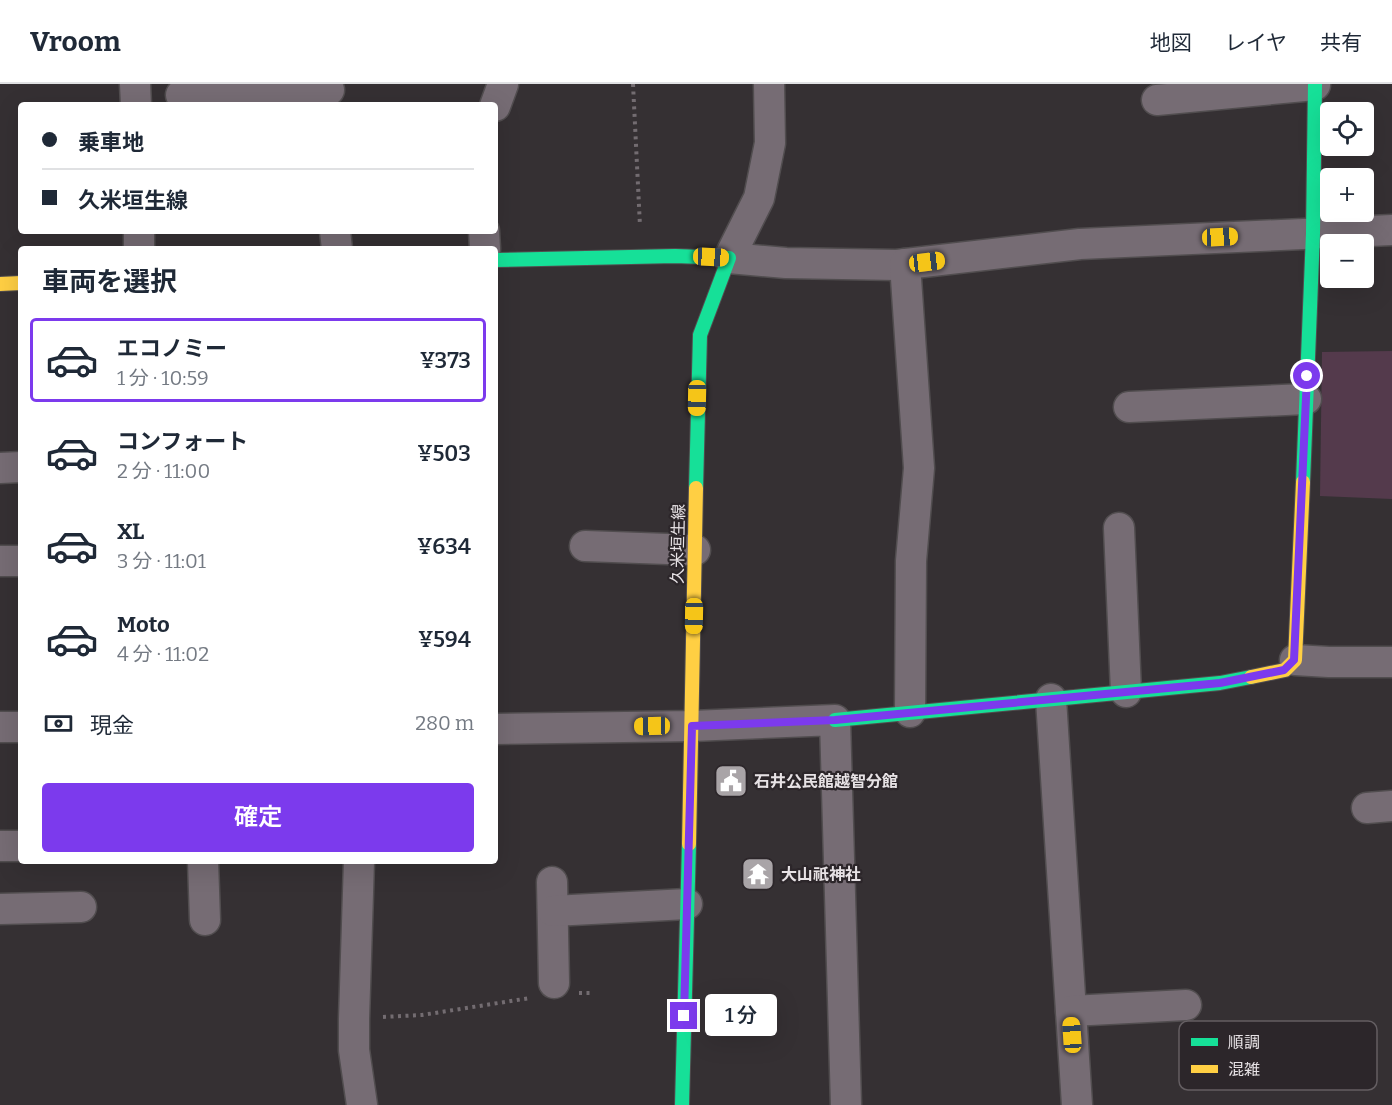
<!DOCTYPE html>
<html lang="ja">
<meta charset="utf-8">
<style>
body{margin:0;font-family:Bitter,"Noto Sans JP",serif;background:#f2f2f3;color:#1f2937;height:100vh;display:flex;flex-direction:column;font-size:22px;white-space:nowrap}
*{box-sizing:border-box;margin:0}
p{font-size:20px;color:#747a83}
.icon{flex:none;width:33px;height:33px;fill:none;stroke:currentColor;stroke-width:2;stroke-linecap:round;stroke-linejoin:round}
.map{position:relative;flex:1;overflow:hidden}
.details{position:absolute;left:18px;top:162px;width:480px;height:618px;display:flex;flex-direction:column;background:#fff;border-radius:6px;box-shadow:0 6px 24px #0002}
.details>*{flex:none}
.guide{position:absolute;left:18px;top:18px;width:480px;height:132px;border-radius:6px;box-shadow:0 6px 24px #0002;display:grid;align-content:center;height:132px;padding:0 24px;background:#fff}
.controls{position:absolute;left:1320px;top:18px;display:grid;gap:12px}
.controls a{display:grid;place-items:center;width:54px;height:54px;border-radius:6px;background:#fff;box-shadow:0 6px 24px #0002;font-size:30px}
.end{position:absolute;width:27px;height:27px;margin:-14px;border:8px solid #7c3aed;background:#fff;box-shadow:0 0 0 3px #fff}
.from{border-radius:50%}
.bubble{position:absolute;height:42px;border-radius:6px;background:#fff;box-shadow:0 6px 24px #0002;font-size:20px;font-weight:600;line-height:42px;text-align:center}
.car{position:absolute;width:18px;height:36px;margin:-18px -9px;border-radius:8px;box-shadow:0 0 4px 2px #0007;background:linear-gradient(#f5c518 24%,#345 0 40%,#f5c518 0 76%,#345 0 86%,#f5c518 0)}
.guide b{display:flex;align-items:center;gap:21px;height:57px;font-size:22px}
.guide b+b{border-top:2px solid #e0e1e3}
.guide i{width:15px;height:15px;background:#1f2937}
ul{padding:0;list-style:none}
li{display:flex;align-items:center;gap:18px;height:84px;margin:0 12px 9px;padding:0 12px;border:3px solid transparent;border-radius:6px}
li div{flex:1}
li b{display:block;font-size:22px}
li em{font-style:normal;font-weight:600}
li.current{border-color:#7c3aed}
li>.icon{width:54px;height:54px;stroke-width:1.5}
h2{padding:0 24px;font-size:27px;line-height:72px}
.pay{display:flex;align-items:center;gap:15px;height:66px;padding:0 24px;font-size:22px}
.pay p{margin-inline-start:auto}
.button{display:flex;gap:12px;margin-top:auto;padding:12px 24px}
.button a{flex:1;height:69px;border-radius:6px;background:#7c3aed;color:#fff;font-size:24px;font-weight:600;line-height:69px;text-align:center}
header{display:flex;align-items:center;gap:36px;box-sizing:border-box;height:84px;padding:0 30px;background:#fff;border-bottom:2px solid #e0e1e3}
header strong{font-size:28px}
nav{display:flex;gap:33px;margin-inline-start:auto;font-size:21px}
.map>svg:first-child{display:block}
.green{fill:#543a4c}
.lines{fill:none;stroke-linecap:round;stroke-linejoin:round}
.street-casing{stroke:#514d4f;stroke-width:33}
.fast-casing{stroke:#514d4f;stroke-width:16}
.slow-casing{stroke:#514d4f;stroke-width:16}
.path{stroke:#736c71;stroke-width:4;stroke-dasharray:3 4.5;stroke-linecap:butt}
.street{stroke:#766c74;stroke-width:30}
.fast{stroke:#16e098;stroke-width:14}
.slow{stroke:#ffcf43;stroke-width:14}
.route{stroke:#7c3aed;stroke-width:8}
.labels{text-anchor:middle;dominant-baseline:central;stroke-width:4.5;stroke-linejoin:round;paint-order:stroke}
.street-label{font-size:16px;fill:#e7e2e5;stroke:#2c262a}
.poi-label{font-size:16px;font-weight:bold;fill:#e7e2e5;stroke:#2c262a;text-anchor:start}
.key{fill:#2c262a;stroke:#645e62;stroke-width:1.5}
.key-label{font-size:16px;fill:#e7e2e5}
</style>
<header>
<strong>Vroom</strong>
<nav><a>地図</a><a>レイヤ</a><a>共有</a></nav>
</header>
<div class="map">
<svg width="1392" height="1021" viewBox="0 0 1392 1021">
<rect width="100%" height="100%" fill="#353033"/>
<polygon class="green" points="1392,267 1392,415 1320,412 1322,268"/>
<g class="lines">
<g class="street-casing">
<g id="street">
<polyline points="135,0 136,21"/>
<polyline points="769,0 770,59 759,114 729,174 786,179 897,181 1080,160 1392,146"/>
<polyline points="181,11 329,6"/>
<polyline points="1157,16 1315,1"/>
<polyline points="495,22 503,0"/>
<polyline points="139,147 139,165"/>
<polyline points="335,147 337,165"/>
<polyline points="484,147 485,165"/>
<polyline points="905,180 919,384 911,477 910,628"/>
<polyline points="1129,323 1306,315"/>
<polyline points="0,384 21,383"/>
<polyline points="1119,444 1126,608"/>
<polyline points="585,462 695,466"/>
<polyline points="0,477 21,477"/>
<polyline points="1295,576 1329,578 1392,578"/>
<polyline points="1051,615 1077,1021"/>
<polyline points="0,643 21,643"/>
<polyline points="495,645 692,642 835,636 846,1021"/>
<polyline points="1367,724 1392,722"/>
<polyline points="0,762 21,762"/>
<polyline points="203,777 205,836"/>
<polyline points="359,777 354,935 354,966 362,1021"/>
<polyline points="552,798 554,899"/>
<polyline points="0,825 81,823"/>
<polyline points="553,827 687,820"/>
<polyline points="1071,927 1186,921"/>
</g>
</g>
<g class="fast-casing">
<g id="fast">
<polyline points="495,176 675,172 729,174 700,251 696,404"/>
<polyline points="1303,398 1313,149 1315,0"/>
<polyline points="835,636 1220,599 1251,593"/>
<polyline points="682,1021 689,760"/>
</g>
</g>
<g class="slow-casing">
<g id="slow">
<polyline points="0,200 21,199"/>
<polyline points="1251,593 1285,586 1295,576 1303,398"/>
<polyline points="689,760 696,404"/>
</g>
</g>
<g class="path">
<polyline points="633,0 640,142"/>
<polyline points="579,909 594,909"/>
<polyline points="383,933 422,931 530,914"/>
</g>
<use href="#street" class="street"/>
<use href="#fast" class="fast"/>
<use href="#slow" class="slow"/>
</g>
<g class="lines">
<polyline class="route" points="684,932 692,642 835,636 1220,599 1284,586 1294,576 1307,292"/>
</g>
<defs>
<g id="civic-square" transform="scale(1.725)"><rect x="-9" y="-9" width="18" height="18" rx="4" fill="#a9a4a7" stroke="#2c262a"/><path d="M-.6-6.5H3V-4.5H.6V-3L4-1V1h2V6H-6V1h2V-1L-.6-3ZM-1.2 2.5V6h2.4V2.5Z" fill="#fff"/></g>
<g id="temple-square" transform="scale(1.725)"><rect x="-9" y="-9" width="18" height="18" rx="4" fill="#a9a4a7" stroke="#2c262a"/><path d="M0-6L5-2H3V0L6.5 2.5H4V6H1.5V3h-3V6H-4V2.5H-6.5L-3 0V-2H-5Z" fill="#fff"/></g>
</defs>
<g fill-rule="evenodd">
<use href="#civic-square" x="731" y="697"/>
<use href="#temple-square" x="758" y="790"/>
</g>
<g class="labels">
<g class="street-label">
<text transform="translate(678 460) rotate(-89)">久米垣生線</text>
</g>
<g class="poi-label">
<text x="754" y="697">石井公民館越智分館</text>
<text x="781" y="790">大山祇神社</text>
</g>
</g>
<rect x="1179" y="937" width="198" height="69" rx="9" class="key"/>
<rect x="1191" y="954" width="27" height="8" fill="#16e098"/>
<rect x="1191" y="981" width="27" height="8" fill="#ffcf43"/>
<g class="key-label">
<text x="1228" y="964">順調</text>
<text x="1228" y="991">混雑</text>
</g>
</svg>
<div class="controls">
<a><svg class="icon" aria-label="locate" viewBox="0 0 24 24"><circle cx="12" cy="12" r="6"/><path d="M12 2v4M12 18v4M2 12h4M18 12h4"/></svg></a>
<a>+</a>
<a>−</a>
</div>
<i class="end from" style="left:1307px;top:292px"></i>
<i class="end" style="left:684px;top:932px"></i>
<div class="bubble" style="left:705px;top:910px;width:72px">1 分</div>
<i class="car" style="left:1220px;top:153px;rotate:87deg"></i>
<i class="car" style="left:711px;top:173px;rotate:93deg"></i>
<i class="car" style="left:927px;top:178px;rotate:83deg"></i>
<i class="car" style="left:697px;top:314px;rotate:181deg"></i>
<i class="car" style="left:694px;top:532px;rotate:181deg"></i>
<i class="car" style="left:652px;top:642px;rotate:269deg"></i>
<i class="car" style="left:1072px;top:951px;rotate:356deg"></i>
<div class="guide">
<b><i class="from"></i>乗車地</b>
<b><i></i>久米垣生線</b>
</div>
<section class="details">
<h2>車両を選択</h2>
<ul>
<li class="current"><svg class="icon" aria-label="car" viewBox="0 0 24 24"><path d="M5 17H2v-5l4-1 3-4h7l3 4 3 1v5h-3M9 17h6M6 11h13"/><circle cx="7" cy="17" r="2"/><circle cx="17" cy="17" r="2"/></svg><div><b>エコノミー</b><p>1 分 · 10:59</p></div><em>¥373</em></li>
<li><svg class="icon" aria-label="car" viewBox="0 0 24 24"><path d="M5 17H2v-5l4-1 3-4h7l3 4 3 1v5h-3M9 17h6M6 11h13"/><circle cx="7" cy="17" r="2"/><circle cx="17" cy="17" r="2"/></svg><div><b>コンフォート</b><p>2 分 · 11:00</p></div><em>¥503</em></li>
<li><svg class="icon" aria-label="car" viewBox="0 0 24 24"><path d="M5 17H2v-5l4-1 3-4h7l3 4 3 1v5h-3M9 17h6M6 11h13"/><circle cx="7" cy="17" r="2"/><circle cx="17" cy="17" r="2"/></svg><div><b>XL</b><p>3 分 · 11:01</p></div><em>¥634</em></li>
<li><svg class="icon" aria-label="car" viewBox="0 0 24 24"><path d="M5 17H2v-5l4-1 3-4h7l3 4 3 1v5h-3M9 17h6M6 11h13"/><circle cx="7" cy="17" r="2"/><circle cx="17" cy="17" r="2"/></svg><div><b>Moto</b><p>4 分 · 11:02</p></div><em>¥594</em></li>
</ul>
<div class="pay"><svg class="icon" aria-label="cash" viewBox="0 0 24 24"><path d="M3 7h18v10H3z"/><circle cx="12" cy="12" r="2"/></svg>現金<p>280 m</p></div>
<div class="button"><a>確定</a></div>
</section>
</div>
